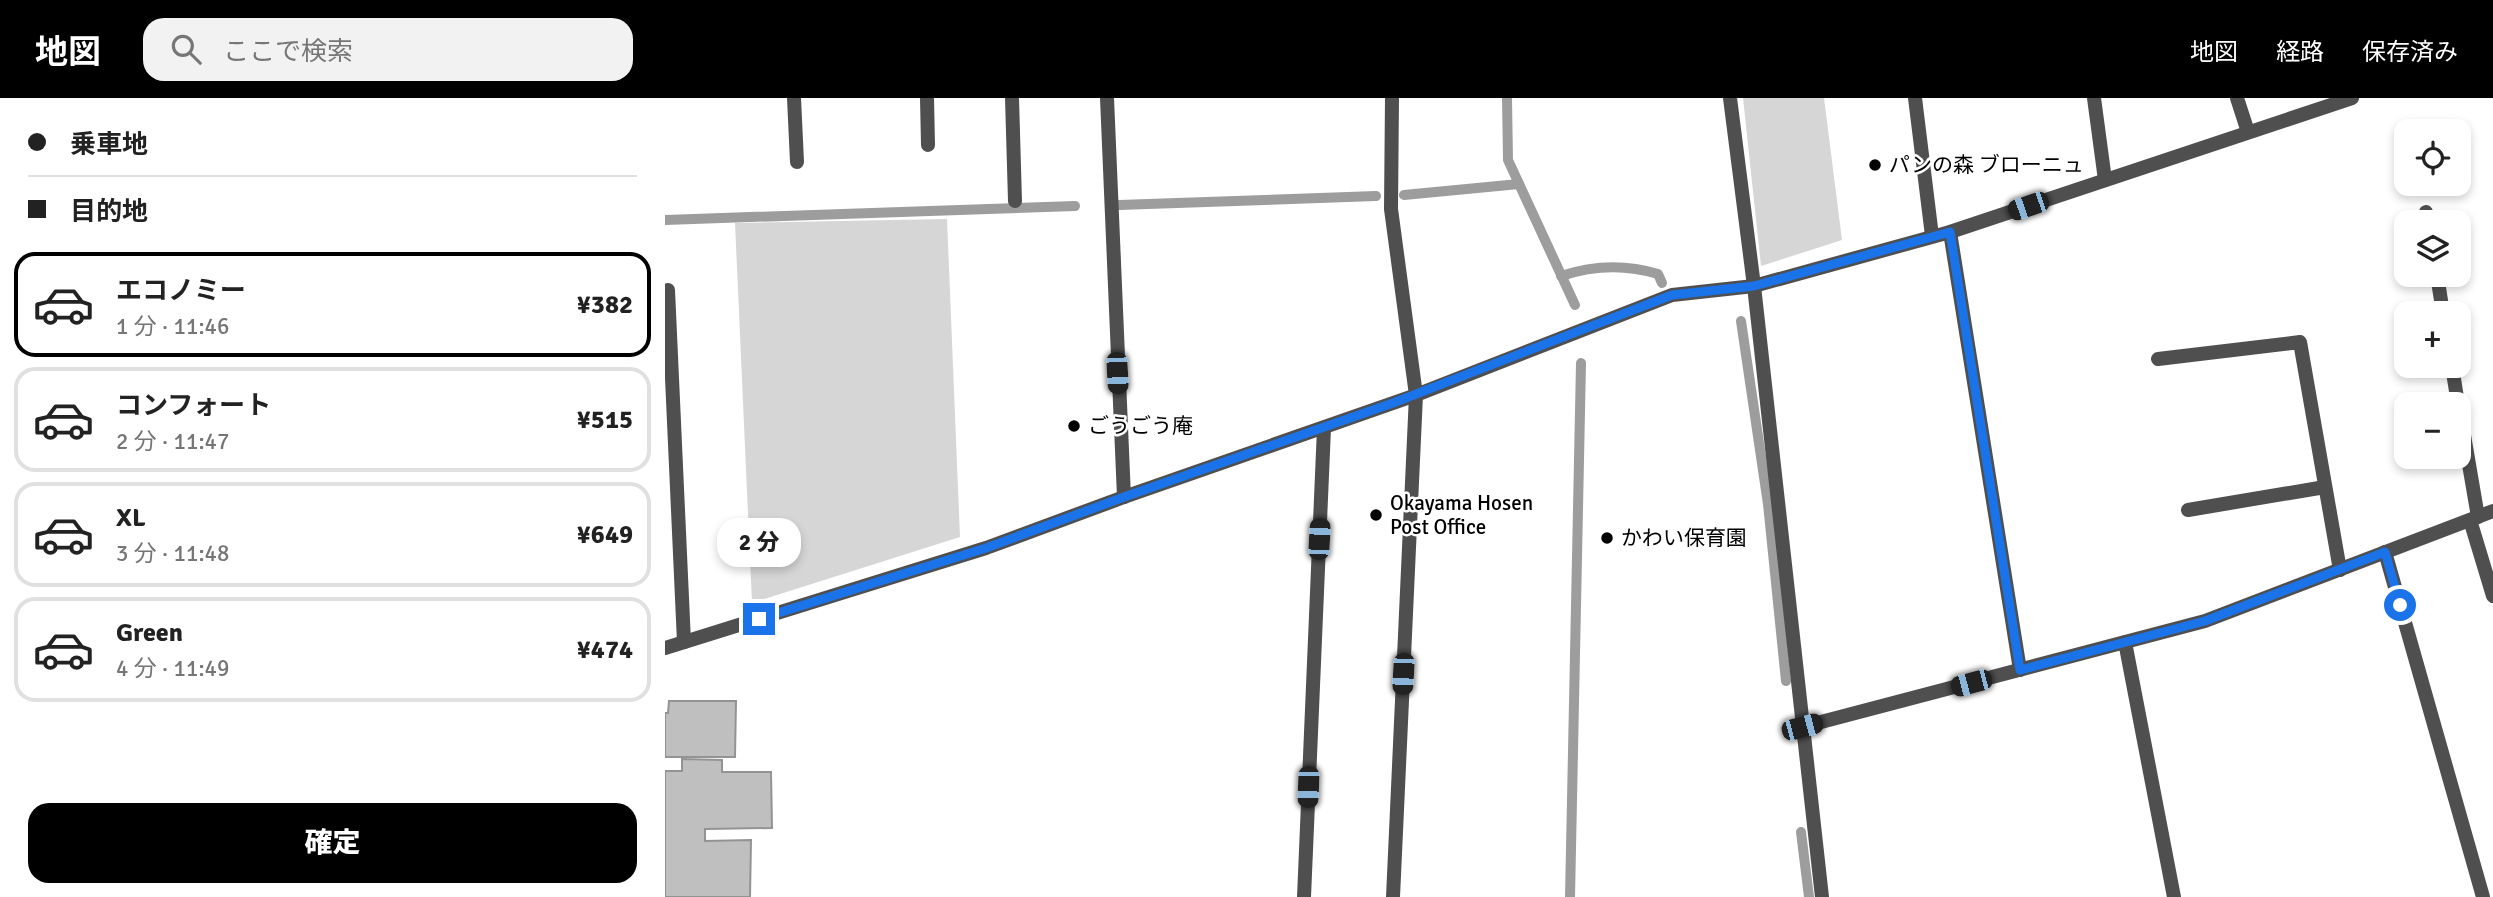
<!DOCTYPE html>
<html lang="ja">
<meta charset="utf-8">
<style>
body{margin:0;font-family:Signika,"Noto Sans JP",sans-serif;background:#f2f2f2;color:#222;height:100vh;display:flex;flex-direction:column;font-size:26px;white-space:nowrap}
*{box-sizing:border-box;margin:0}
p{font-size:23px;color:#767676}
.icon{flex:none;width:38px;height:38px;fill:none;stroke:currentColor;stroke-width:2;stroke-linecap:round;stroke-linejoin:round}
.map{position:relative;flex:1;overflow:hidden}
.panel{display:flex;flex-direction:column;background:#fff;width:665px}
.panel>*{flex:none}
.top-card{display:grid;align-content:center;height:154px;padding:0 28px;background:#fff}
.controls{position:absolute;left:1729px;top:21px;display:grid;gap:14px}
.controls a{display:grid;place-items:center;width:77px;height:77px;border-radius:14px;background:#fff;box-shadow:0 4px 10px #0003;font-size:35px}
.end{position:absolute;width:32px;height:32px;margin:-16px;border:9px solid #1a73e8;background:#fff;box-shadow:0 0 0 4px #fff}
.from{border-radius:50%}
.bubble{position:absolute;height:49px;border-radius:21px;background:#fff;box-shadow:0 4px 10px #0003;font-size:23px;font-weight:800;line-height:49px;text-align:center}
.car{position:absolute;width:21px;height:42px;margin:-21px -10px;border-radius:9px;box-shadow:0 0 5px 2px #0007;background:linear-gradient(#222 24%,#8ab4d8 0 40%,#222 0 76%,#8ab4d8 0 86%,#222 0)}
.top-card b{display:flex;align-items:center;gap:24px;height:66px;font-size:26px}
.top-card b+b{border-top:2px solid #e0e0e0}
.top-card i{width:18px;height:18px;background:#222}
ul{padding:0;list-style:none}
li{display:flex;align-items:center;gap:21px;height:105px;margin:0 14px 10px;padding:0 14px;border:4px solid #e0e0e0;border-radius:21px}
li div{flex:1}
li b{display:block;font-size:26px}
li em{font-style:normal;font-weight:800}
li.active{border-color:#000}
li>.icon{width:63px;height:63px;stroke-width:1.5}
.action{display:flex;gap:14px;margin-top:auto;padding:14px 28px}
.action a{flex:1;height:80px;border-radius:21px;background:#000;color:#fff;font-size:28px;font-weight:800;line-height:80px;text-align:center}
header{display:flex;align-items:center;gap:42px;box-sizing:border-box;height:98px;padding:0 35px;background:#000;color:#fff}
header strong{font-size:33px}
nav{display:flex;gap:38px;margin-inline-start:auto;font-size:24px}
.search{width:490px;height:63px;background:#f2f2f2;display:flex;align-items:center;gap:18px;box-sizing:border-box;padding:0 24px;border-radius:21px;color:#767676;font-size:26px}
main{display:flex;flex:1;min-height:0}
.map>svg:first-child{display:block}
.green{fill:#d6d6d6}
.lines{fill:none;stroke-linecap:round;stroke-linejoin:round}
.stream{stroke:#9d9d9d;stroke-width:10}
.building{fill:#bfbfbf;stroke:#939393;stroke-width:2}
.minor{stroke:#4f4f4f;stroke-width:14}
.tertiary{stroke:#4f4f4f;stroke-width:14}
.route{stroke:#1a73e8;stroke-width:9}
.poi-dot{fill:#000;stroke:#fff;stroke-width:2.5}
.labels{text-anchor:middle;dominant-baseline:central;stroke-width:5;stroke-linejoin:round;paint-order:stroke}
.poi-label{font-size:21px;fill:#000;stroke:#fff;text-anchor:start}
</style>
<header>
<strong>地図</strong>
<div class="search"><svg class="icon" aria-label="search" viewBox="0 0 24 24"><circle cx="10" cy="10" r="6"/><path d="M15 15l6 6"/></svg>ここで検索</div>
<nav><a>地図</a><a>経路</a><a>保存済み</a></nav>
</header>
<main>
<section class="panel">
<div class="top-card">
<b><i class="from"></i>乗車地</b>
<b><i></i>目的地</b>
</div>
<ul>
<li class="active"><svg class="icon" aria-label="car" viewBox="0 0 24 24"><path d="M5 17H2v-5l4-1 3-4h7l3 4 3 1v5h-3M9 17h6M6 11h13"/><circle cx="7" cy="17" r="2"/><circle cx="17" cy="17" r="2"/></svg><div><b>エコノミー</b><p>1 分 · 11:46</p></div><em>¥382</em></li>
<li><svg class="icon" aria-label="car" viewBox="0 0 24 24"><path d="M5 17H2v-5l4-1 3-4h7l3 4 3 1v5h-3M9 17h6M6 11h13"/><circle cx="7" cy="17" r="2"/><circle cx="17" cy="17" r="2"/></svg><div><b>コンフォート</b><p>2 分 · 11:47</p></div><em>¥515</em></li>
<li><svg class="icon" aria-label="car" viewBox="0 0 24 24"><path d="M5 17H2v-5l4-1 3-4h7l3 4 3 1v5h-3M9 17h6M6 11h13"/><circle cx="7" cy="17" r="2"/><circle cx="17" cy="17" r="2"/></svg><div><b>XL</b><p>3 分 · 11:48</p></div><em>¥649</em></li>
<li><svg class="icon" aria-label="car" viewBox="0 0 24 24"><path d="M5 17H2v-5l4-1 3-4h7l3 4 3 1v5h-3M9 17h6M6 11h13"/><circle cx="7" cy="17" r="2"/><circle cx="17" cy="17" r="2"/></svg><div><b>Green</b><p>4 分 · 11:49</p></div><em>¥474</em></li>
</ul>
<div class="action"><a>確定</a></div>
</section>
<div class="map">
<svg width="1828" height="799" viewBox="0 0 1828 799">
<rect width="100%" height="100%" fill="#fff"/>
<g class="green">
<polygon points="1078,0 1159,0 1177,142 1096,168"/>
<polygon points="282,121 295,439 87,505 70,125"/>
</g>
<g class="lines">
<g class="stream">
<polyline points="842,0 843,62 910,207"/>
<polyline points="739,97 854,86"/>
<polyline points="454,107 711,98"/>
<polyline points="0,122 410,108"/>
<path d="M896,178C929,167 960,166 993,176L997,185"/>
<polyline points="1076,223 1103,406 1121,583"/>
<polyline points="1136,734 1144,799"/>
<polyline points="905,799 916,265"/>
</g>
</g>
<g class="building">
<polygon points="4,603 71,603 70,659 0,659 0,615 3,615"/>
<polygon points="17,661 57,662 57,674 106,674 107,730 40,731 40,743 86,742 85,799 0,799 0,673 17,673"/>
</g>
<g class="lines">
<g class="minor">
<polyline points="129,0 132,64"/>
<polyline points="262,0 263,47"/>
<polyline points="347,0 350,103"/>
<polyline points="442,0 459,399"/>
<polyline points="727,0 726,111 751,297 728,799"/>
<polyline points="1065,0 1089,188 1157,799"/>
<polyline points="1250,0 1267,138"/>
<polyline points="1429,0 1440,82"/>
<polyline points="1572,0 1583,34"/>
<polyline points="1761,114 1763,124"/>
<polyline points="1285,134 1355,572"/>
<polyline points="1772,177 1778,215"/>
<polyline points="1089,188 1285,134 1687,0"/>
<polyline points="3,192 19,544"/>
<polyline points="1493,261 1635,244 1675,472"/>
<polyline points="1787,268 1793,306"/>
<polyline points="1794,308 1813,419"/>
<polyline points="1523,412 1660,389"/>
<polyline points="1805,422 1828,498"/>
<polyline points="1720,454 1818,799"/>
<polyline points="1460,544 1509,799"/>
<polyline points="1137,629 1540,523 1828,413"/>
<polyline points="639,799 659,330"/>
</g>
<polyline class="tertiary" points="0,550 321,450 459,399 751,297 1007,197 1089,188"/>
</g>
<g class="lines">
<polyline class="route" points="94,521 321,450 459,399 728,305 1007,197 1089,188 1285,134 1355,572 1540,523 1720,454 1735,507"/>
</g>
<g class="poi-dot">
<circle cx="1210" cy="67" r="7"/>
<circle cx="409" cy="328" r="7"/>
<circle cx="711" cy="417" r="7"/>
<circle cx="942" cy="440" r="7"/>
</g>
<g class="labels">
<g class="poi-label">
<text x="1224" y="67">パンの森 ブローニュ</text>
<text x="423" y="328">ごうごう庵</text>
<text x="725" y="405">Okayama Hosen<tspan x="725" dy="24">Post Office</tspan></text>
<text x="956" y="440">かわい保育園</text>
</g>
</g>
</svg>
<div class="controls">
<a><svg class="icon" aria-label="locate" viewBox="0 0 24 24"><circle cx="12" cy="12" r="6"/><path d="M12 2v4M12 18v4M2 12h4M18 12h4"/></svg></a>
<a><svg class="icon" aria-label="layers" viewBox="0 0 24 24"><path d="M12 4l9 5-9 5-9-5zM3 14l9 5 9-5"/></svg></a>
<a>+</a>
<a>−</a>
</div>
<i class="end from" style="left:1735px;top:507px"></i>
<i class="end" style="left:94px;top:521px"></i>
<div class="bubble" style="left:52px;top:420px;width:84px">2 分</div>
<i class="car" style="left:1363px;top:108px;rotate:251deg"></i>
<i class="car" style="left:452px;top:275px;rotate:177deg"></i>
<i class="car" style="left:654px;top:441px;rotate:3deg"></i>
<i class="car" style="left:738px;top:576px;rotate:183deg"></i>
<i class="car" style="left:1306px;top:585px;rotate:255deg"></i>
<i class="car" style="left:1137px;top:629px;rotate:75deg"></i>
<i class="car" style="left:643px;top:689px;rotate:182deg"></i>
</div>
</main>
